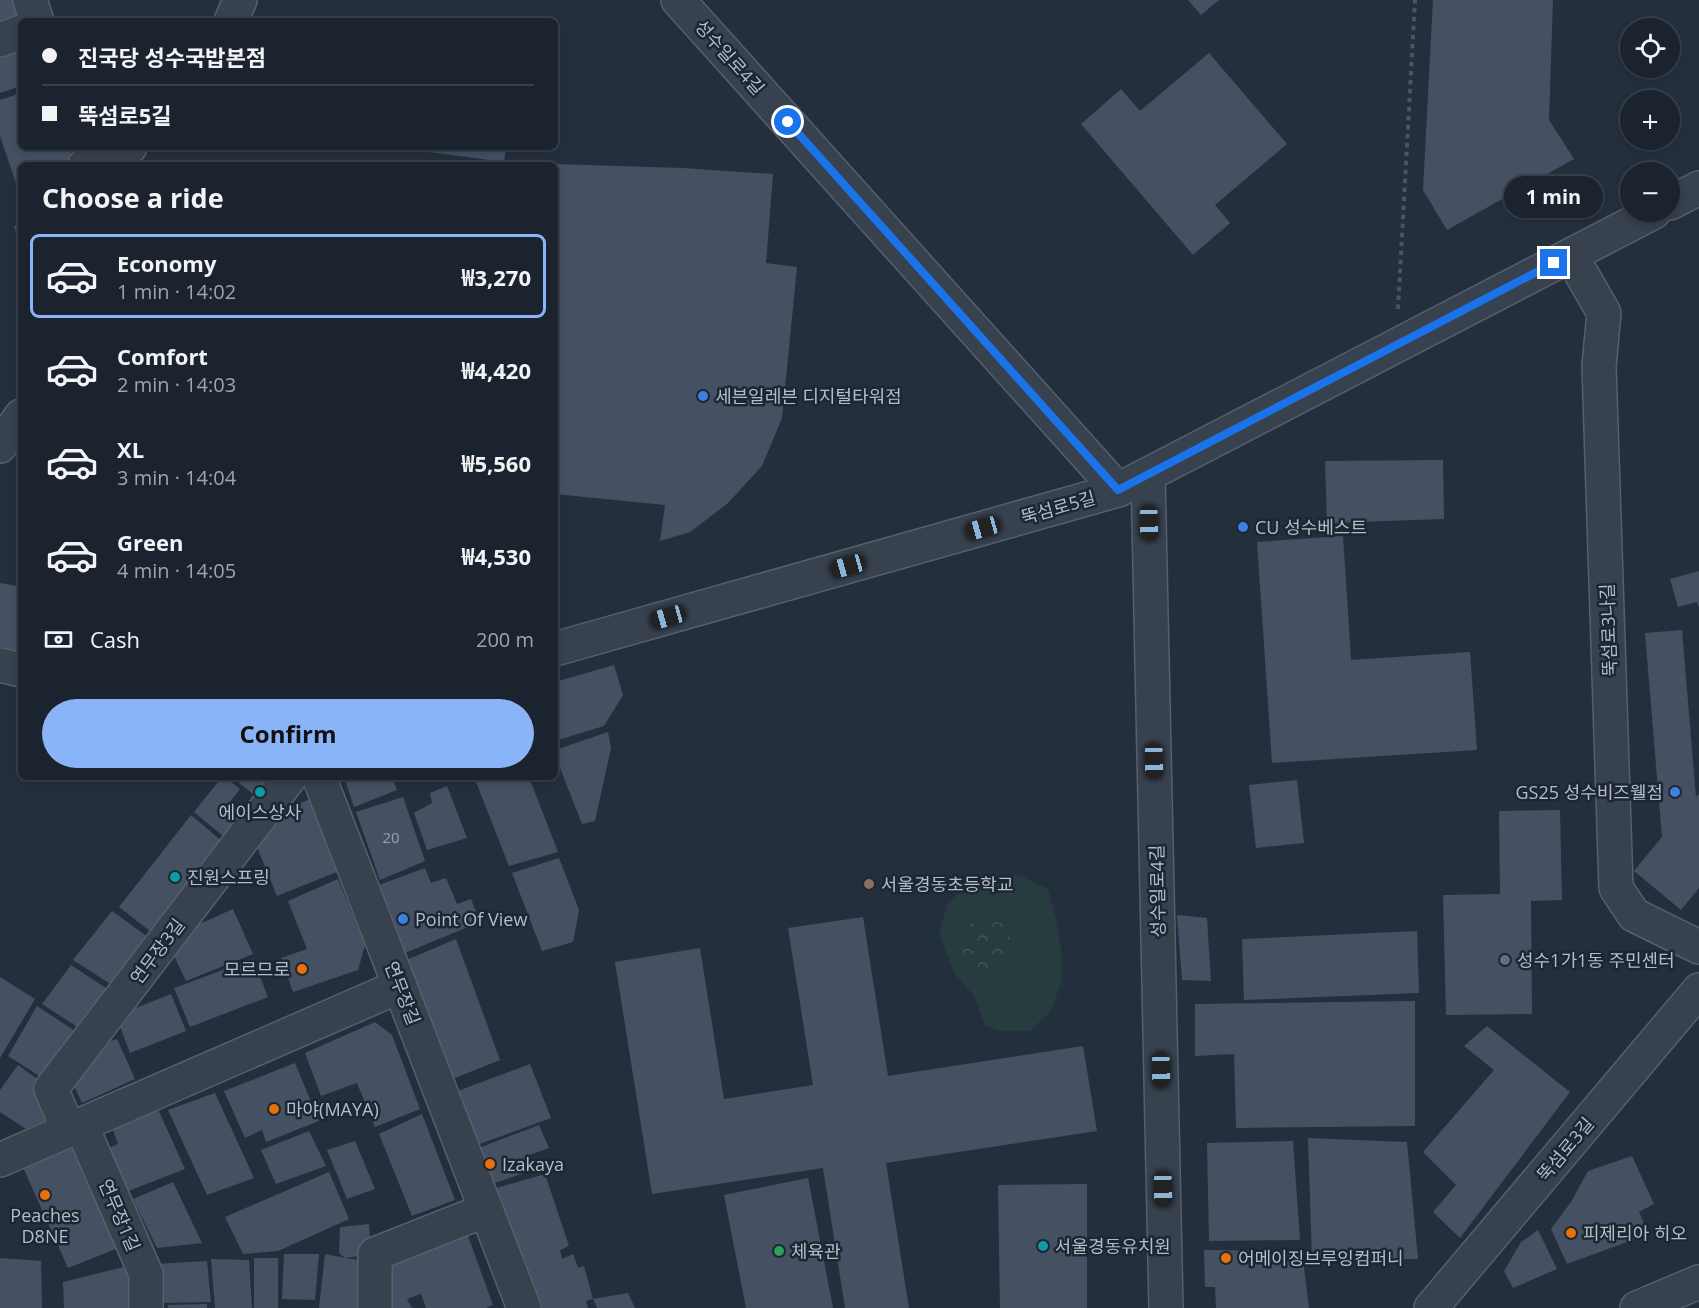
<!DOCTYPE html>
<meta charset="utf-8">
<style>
body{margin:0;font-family:"Open Sans","Noto Sans KR",sans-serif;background:#282f3a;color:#f1f3f6;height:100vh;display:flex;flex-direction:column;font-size:22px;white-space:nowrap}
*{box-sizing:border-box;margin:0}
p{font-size:20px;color:#a0a4aa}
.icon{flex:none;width:33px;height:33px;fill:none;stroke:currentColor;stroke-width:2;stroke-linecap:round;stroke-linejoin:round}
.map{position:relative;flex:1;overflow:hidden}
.details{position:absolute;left:18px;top:162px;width:540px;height:618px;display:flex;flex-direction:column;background:#1b232e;border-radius:9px;box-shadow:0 3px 9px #0003,0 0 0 2px #39404a}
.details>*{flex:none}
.banner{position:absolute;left:18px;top:18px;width:540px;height:132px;border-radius:9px;box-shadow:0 3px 9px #0003,0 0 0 2px #39404a;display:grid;align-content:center;height:132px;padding:0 24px;background:#1b232e}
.fabs{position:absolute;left:1620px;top:18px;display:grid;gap:12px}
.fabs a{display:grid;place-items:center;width:60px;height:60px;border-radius:50%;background:#1b232e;box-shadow:0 3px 9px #0003,0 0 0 2px #39404a;font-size:30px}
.end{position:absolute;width:27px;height:27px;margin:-14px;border:8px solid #1a73e8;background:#fff;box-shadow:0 0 0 3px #fff}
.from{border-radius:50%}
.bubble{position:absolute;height:42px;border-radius:21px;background:#1b232e;box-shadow:0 3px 9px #0003,0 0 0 2px #39404a;font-size:20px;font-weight:700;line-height:42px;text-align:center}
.car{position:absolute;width:18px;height:36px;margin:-18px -9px;border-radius:8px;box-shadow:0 0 4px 2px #0007;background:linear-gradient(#222 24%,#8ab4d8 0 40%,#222 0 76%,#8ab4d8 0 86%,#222 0)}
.banner b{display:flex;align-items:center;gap:21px;height:57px;font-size:22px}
.banner b+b{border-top:2px solid #39404a}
.banner i{width:15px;height:15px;background:#f1f3f6}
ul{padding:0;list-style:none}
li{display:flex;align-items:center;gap:18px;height:84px;margin:0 12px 9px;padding:0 12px;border:3px solid transparent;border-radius:9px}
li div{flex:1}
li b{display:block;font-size:22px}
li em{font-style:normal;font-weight:700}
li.on{border-color:#8ab4f8}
li>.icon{width:54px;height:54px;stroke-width:1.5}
h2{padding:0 24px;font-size:27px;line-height:72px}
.pay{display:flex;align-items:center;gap:15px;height:66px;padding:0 24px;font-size:22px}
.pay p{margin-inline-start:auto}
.cta{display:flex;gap:12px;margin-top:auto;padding:12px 24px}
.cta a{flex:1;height:69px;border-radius:36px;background:#8ab4f8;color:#111;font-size:24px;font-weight:700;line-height:69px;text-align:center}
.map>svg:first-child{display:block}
.grass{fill:#263c3f}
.forest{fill:url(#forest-crowns)}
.building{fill:#455162}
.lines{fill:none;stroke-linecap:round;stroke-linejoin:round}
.minor-casing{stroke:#565f6c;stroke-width:36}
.tertiary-casing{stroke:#565f6c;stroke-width:36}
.path{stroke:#44595c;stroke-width:4;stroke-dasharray:4.5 4.5;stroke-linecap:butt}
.minor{stroke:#38414e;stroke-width:33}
.tertiary{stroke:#38414e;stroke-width:33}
.route{stroke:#1a73e8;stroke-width:8}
.shop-dot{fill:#3f7fe0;stroke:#1d2633;stroke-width:2}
.culture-dot{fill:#0f9aa8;stroke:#1d2633;stroke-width:2}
.education-dot{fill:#8d6e63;stroke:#1d2633;stroke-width:2}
.service-dot{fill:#5c6f8a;stroke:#1d2633;stroke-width:2}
.food-dot{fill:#e8710a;stroke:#1d2633;stroke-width:2}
.leisure-dot{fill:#2e9e5b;stroke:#1d2633;stroke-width:2}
.labels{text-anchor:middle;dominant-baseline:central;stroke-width:5;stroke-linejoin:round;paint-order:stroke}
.number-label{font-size:15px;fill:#98a1af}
.street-label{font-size:18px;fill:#b4bcc9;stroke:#1d2633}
.poi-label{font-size:18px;fill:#b4bcc9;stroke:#1d2633;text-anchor:start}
</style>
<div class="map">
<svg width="1699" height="1308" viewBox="0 0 1699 1308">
<defs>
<pattern id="forest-crowns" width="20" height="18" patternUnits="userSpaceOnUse" patternTransform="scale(1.5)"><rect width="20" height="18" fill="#263c3f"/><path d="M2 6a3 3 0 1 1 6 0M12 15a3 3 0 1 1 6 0" fill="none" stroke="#435659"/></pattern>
</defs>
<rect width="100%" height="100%" fill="#242f3e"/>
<polygon class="grass" points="1019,875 1048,889 1056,918 1061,949 1062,980 1051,1011 1030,1031 1001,1031 985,1026 975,997 954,973 939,935 947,905 963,889"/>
<polygon class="forest" points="982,919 1001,923 1013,943 1002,963 984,969 966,962 960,944 963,927"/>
<g class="building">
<polygon points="0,0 23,0 29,19 0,29"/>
<polygon points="1188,0 1219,0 1201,15"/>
<polygon points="1433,0 1553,0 1549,120 1574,159 1447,230 1423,190"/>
<polygon points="21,43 21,86 0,93 0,50"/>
<polygon points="1209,53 1287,144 1215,205 1230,223 1193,255 1081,124 1121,89 1140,111"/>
<polygon points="21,93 21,147 69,147 75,165 21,165 21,198 0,136 0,100"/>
<polygon points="414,147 506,147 504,162 414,150"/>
<polygon points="514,162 539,163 539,165 514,165"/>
<polygon points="555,164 682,168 773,174 766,263 797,267 782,418 762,466 728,503 690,532 660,541 665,505 555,494"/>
<polygon points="21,224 21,247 20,247 14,226"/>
<polygon points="1443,460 1444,519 1327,523 1325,461"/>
<polygon points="1343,536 1351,660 1470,652 1477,750 1272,763 1257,542"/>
<polygon points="1699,571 1699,608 1697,602 1678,607 1670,579"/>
<polygon points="0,583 21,587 21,651 0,647"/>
<polygon points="1682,630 1696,797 1699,794 1699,888 1681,910 1634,871 1662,837 1645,633"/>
<polygon points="614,665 623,695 604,726 555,741 555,682"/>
<polygon points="608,732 611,748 595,821 582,824 555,755 555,750"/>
<polygon points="222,777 225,777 240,789 225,808 244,824 229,841 194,812"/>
<polygon points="244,777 280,777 262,801 239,783"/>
<polygon points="344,777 392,777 397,790 354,807"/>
<polygon points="493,777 529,777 558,852 509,866 476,782"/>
<polygon points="1297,780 1304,843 1256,848 1249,785"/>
<polygon points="447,786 467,838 427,850 414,813 432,803 430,793"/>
<polygon points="403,797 425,861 380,880 356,812"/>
<polygon points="310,799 337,872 277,896 255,842 285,810"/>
<polygon points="1560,810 1562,900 1531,901 1532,1014 1446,1015 1443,895 1500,894 1499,811"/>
<polygon points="191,815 230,848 160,939 119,907"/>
<polygon points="559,858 579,910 573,942 542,951 512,873"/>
<polygon points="425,868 431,883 446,878 457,904 471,899 480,922 405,953 379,885"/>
<polygon points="338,879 365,945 358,970 293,992 281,958 307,949 288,901"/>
<polygon points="233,909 253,954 186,981 166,939"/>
<polygon points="112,911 148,937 112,985 73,960"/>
<polygon points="1177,915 1207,918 1211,981 1182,980"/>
<polygon points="863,917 888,1076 1083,1046 1097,1131 886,1163 909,1308 845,1308 823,1168 652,1194 615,962 700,948 724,1099 813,1085 788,928"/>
<polygon points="1417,931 1419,993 1244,1000 1242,939"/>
<polygon points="456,939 500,1060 450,1080 404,961"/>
<polygon points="253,959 268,997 190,1027 174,988"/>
<polygon points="71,965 109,990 82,1030 42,1004"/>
<polygon points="0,977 35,999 0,1058"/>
<polygon points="171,994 186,1031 130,1053 116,1016"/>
<polygon points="1415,1001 1415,1126 1236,1128 1234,1054 1195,1056 1195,1004"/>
<polygon points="37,1006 81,1035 49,1082 8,1056"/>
<polygon points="375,1022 392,1035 420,1109 375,1127 357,1083 321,1096 305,1053"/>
<polygon points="1487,1026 1570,1092 1460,1238 1433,1212 1456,1185 1423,1152 1494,1070 1464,1046"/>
<polygon points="117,1039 135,1079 82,1103 74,1086 107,1042"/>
<polygon points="295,1063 319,1121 266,1142 262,1130 245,1138 224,1091"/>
<polygon points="530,1064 551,1118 474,1146 455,1092"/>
<polygon points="18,1065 51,1089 46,1120 26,1129 0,1112 0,1090"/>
<polygon points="215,1093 254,1178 207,1195 168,1110"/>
<polygon points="157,1107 185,1169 126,1192 107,1149 118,1144 112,1127"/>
<polygon points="422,1114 455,1200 412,1216 379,1134"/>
<polygon points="539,1125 549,1148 526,1156 532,1170 492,1184 476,1149"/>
<polygon points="309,1131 326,1166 276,1184 261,1150"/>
<polygon points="1308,1138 1407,1142 1418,1259 1312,1260"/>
<polygon points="76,1140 126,1245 68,1268 22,1165"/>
<polygon points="355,1141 375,1189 347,1199 327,1150"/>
<polygon points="1293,1141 1300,1240 1209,1241 1207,1143"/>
<polygon points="1632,1156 1654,1204 1639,1212 1649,1234 1567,1264 1551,1229 1571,1202 1588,1171"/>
<polygon points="329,1172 349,1219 278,1251 243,1254 225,1217"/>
<polygon points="545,1174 569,1246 560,1250 562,1259 573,1254 578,1268 584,1266 593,1299 586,1301 588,1308 534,1308 493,1189"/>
<polygon points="808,1178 833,1308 746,1308 724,1195"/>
<polygon points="173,1182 202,1243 157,1248 133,1199"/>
<polygon points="1087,1184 1087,1308 1000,1308 998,1185"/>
<polygon points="369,1224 371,1254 345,1258 369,1261 367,1308 319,1308 325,1254 345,1258 339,1253 340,1227"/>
<polygon points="464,1225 493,1305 486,1308 426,1308 421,1294 407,1299 412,1308 383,1308 382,1268"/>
<polygon points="1538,1230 1557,1269 1513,1288 1504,1271 1521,1242"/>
<polygon points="1204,1250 1302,1251 1309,1308 1216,1308 1215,1287 1205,1287"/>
<polygon points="284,1254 319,1254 315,1300 282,1299"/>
<polygon points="0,1258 41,1261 42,1308 0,1308"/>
<rect x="254" y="1258" width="24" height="50"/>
<polygon points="211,1259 249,1260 252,1308 215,1308"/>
<polygon points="207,1261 211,1302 160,1303 156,1264"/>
<polygon points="128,1266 128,1308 64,1308 63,1282"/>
<polygon points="628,1293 635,1308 597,1308 593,1299"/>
<polygon points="207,1304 207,1308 168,1308 168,1305"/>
</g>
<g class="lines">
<g class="minor-casing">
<g id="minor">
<polyline points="30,0 37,21"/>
<polyline points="678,0 1118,490"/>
<polyline points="231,21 240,0"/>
<polyline points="0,40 21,32"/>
<polyline points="85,165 130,147"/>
<polyline points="1670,203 1699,188"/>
<polyline points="1581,273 1604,313 1599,366 1616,888 1634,915 1699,947"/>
<polyline points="0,446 21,416"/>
<polyline points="1148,475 1166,1308"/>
<polyline points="555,649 1118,490 1654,212"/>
<polyline points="0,665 21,670"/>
<polyline points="319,777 524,1308"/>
<polyline points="81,1125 146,1274 146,1308"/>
<polyline points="69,1130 51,1089 290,777"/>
<polyline points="0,1160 400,986"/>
<polyline points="375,1308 375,1254 486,1210"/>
<polyline points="1431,1308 1699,990"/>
</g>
</g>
<g class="tertiary-casing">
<polyline id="tertiary" points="1637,1308 1699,1282"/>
</g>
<polyline class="path" points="1398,309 1415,0"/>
<use href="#minor" class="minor"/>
<use href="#tertiary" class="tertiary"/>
</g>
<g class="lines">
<polyline class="route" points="788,122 1118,490 1554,263"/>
</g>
<g class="shop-dot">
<circle cx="703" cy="396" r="6"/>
<circle cx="1243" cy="527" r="6"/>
<circle cx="1675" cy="792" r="6"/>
<circle cx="403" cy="919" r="6"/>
</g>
<g class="culture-dot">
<circle cx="260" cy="792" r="6"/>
<circle cx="175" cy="877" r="6"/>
<circle cx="1043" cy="1246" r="6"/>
</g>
<circle class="education-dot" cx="869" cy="884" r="6"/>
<circle class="service-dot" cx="1505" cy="960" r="6"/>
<g class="food-dot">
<circle cx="302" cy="969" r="6"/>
<circle cx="274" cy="1109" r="6"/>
<circle cx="490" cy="1164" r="6"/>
<circle cx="45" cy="1195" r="6"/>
<circle cx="1571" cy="1233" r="6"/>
<circle cx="1226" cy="1258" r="6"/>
</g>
<circle class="leisure-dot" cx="779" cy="1251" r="6"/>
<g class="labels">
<g class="number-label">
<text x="391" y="837">20</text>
</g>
<g class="street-label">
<text transform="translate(730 57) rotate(48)">성수일로4길</text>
<text transform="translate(1058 507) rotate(-16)">뚝섬로5길</text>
<text transform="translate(1608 630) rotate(-92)">뚝섬로3나길</text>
<text transform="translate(1157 891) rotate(-91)">성수일로4길</text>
<text transform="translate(157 951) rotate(-53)">연무장3길</text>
<text transform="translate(403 993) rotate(69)">연무장길</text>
<text transform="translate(1565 1149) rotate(-50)">뚝섬로3길</text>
<text transform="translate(120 1215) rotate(67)">연무장1길</text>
</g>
<g class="poi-label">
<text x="715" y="396">세븐일레븐 디지털타워점</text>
<text x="1255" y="527">CU 성수베스트</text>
<text x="1663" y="792" text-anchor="end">GS25 성수비즈웰점</text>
<text x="260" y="812" text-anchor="middle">에이스상사</text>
<text x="187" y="877">진원스프링</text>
<text x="881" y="884">서울경동초등학교</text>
<text x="415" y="919">Point Of View</text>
<text x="1517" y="960">성수1가1동 주민센터</text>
<text x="290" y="969" text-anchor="end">모르므로</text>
<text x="286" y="1109">마야(MAYA)</text>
<text x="502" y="1164">Izakaya</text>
<text x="45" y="1215" text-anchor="middle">Peaches<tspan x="45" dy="21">D8NE</tspan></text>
<text x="1583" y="1233">피제리아 히오</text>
<text x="1055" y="1246">서울경동유치원</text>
<text x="791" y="1251">체육관</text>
<text x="1238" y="1258">어메이징브루잉컴퍼니</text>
</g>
</g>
</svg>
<div class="fabs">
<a><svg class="icon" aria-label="locate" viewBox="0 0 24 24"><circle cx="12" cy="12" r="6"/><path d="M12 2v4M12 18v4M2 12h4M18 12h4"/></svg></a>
<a>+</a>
<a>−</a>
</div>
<i class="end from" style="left:788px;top:122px"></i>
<i class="end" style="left:1554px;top:263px"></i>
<div class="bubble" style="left:1504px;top:176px;width:99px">1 min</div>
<i class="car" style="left:1149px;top:523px;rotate:179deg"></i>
<i class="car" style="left:983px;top:528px;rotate:254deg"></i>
<i class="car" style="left:848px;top:566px;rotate:254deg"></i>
<i class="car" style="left:668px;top:617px;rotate:254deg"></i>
<i class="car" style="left:1154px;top:761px;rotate:179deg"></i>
<i class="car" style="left:1161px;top:1070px;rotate:179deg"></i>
<i class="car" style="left:1163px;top:1189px;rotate:179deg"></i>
<div class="banner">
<b><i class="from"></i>진국당 성수국밥본점</b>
<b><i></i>뚝섬로5길</b>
</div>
<section class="details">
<h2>Choose a ride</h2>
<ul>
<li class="on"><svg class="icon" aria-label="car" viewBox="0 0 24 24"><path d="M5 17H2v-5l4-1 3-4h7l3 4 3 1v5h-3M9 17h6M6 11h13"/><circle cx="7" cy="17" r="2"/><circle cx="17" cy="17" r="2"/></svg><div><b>Economy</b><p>1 min · 14:02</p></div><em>₩3,270</em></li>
<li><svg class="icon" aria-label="car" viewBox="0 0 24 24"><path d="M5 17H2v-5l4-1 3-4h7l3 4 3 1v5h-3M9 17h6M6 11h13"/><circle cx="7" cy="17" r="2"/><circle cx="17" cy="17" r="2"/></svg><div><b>Comfort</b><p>2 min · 14:03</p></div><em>₩4,420</em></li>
<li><svg class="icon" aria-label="car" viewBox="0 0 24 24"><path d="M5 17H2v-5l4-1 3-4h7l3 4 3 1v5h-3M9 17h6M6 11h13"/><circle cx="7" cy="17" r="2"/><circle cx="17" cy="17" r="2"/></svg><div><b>XL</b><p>3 min · 14:04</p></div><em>₩5,560</em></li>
<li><svg class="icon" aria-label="car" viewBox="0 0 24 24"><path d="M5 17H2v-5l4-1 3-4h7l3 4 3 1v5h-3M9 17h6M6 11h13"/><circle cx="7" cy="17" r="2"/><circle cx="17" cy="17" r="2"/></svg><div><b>Green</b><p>4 min · 14:05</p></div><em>₩4,530</em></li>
</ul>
<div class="pay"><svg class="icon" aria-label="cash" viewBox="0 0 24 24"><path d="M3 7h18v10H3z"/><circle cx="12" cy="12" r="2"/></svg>Cash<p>200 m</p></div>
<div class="cta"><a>Confirm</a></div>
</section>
</div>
